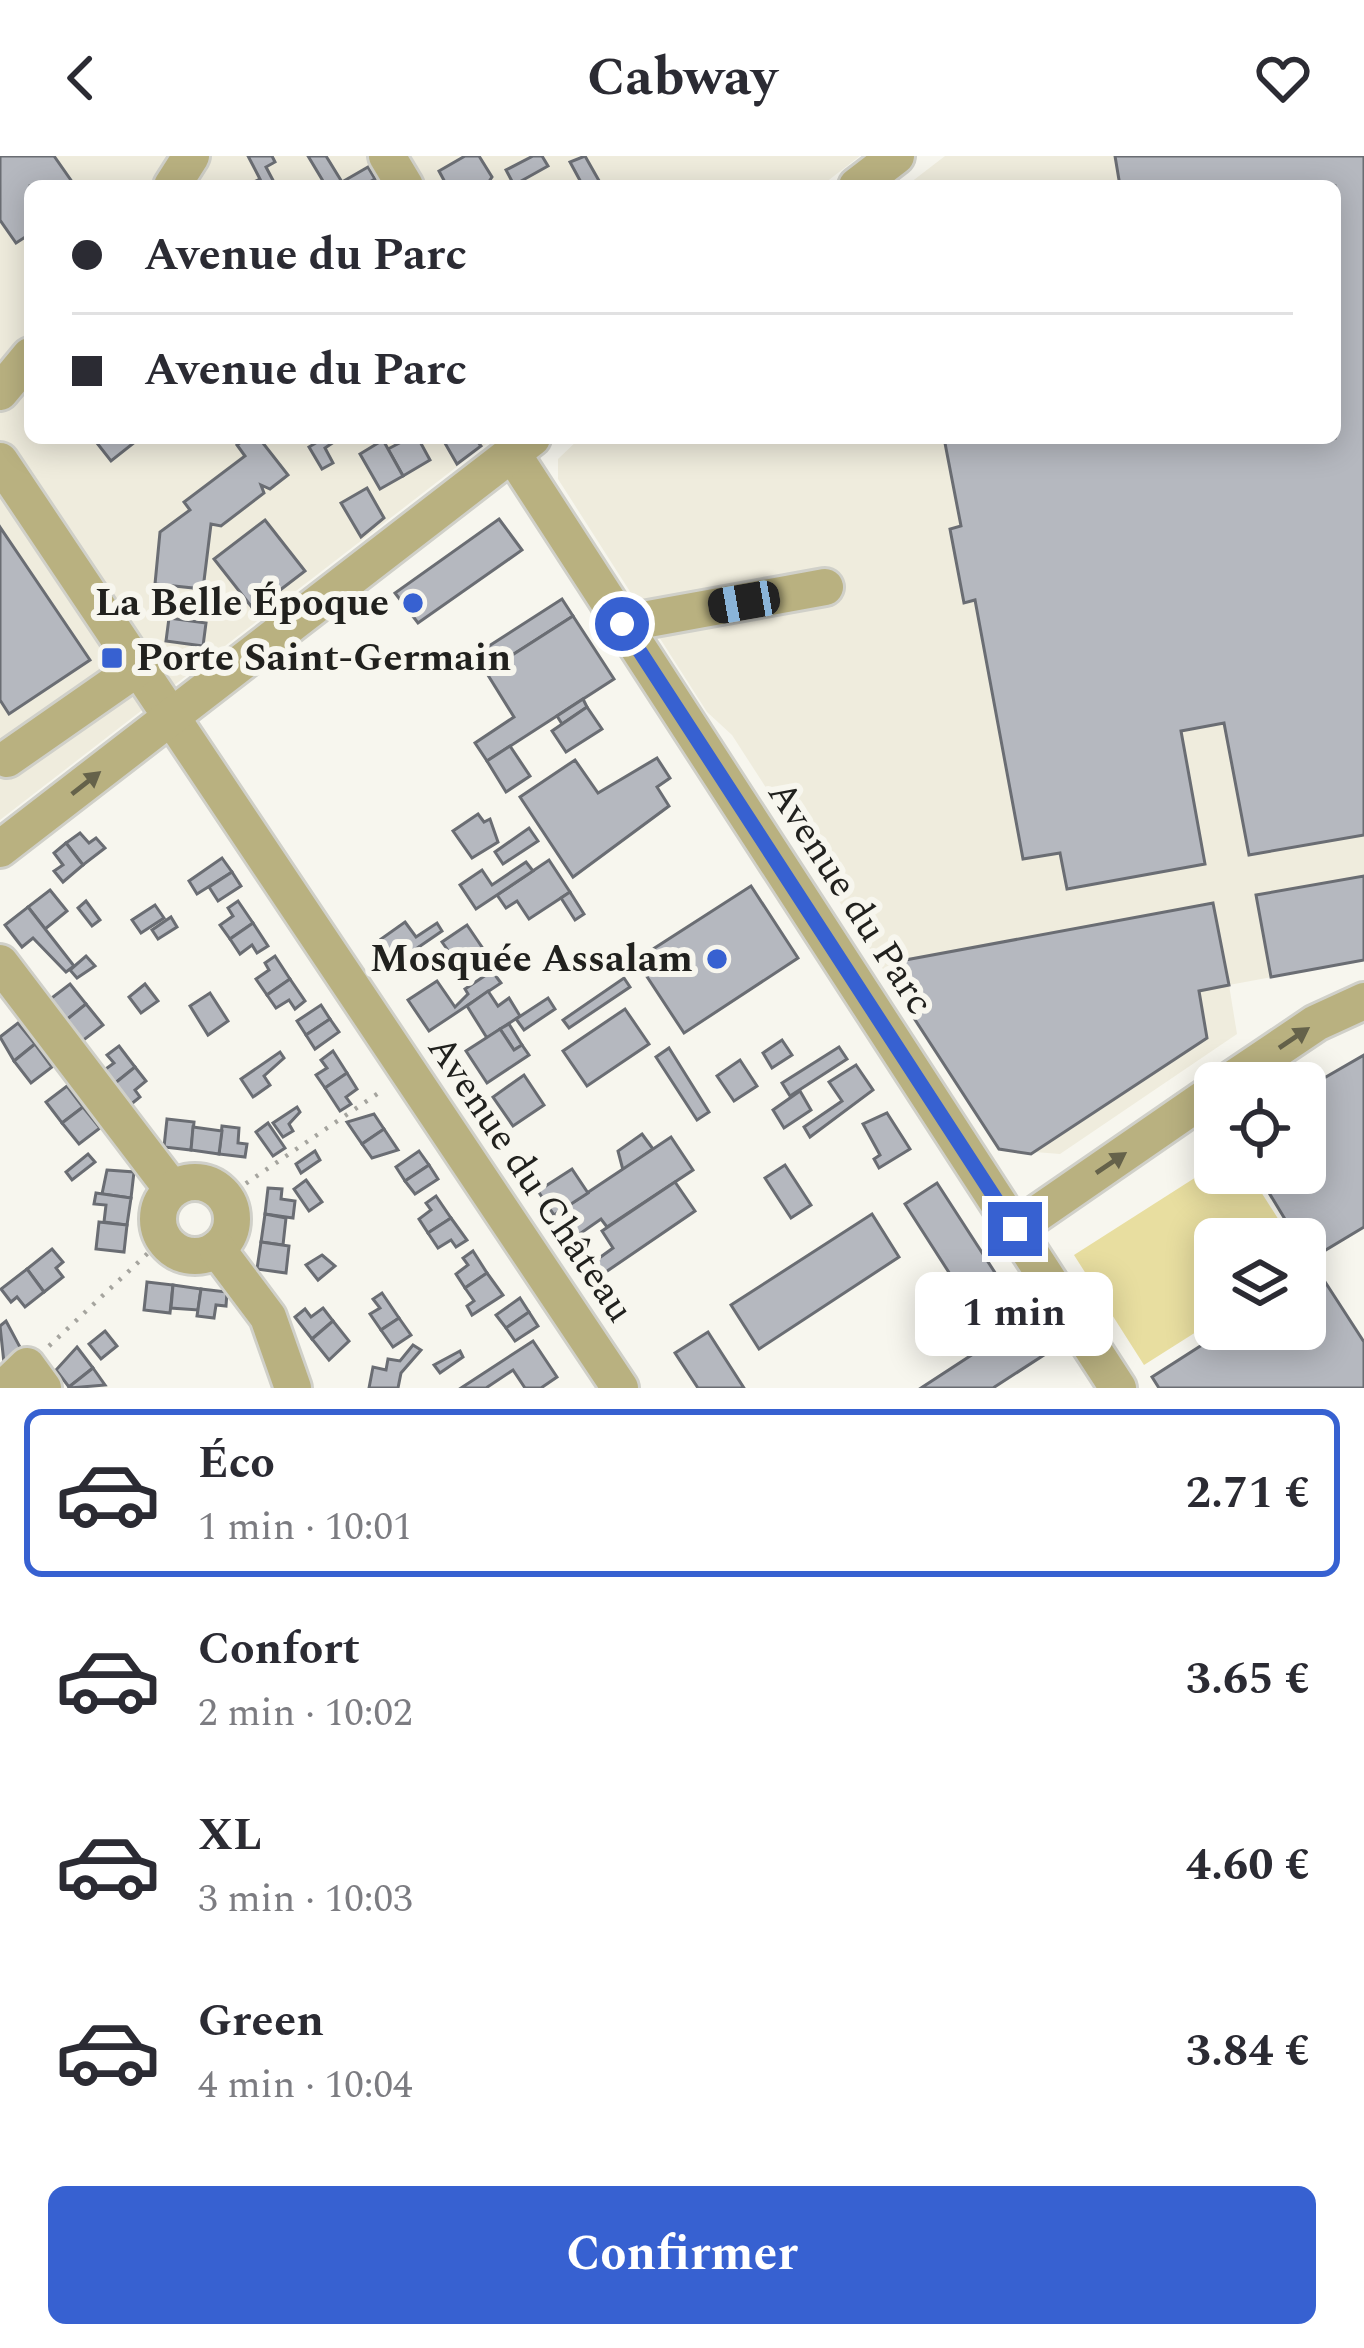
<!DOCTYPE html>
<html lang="fr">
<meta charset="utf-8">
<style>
body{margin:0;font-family:Spectral,serif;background:#f2f2f3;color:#2b2b33;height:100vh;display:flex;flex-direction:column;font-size:45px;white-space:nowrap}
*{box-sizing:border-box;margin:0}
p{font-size:39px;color:#7c7c81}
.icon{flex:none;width:66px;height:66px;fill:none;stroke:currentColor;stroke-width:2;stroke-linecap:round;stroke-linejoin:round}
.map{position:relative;height:1232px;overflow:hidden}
.drawer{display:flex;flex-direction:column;background:#fff;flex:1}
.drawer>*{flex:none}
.hud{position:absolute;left:24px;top:24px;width:1317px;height:264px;border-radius:18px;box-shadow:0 6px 30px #0003;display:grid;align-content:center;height:264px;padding:0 48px;background:#fff}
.fabs{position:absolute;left:1194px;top:906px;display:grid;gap:24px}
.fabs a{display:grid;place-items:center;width:132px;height:132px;border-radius:18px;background:#fff;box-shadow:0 6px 30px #0003;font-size:60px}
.end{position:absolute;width:54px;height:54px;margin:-27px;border:15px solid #3761d1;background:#fff;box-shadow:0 0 0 6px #fff}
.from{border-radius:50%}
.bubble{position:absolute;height:84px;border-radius:18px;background:#fff;box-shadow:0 6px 30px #0003;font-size:39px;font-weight:700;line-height:84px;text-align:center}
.car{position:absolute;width:36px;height:72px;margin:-36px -18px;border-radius:15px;box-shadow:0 0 9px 3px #0007;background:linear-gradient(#222 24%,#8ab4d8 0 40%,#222 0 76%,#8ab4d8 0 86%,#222 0)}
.hud b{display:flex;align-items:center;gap:42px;height:114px;font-size:45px}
.hud b+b{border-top:3px solid #e1e1e2}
.hud i{width:30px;height:30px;background:#2b2b33}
ul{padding:21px 0 0;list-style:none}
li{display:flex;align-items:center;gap:36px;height:168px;margin:0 24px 18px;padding:0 24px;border:6px solid transparent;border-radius:18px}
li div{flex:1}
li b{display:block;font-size:45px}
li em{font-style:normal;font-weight:700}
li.selected{border-color:#3761d1}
li>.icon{width:108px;height:108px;stroke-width:1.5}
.action{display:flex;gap:24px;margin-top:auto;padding:24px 48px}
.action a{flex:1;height:138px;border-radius:18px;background:#3761d1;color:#fff;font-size:48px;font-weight:700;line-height:138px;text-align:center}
header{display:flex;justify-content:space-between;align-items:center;height:156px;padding:0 48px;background:#fff;font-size:54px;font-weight:700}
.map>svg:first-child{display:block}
.built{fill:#efecdd}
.green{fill:#e8dea0}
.building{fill:#b5b8bf;stroke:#6a6d73;stroke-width:3}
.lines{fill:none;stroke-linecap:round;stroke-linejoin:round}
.minor-casing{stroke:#d0d0c9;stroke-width:42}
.path{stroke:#a5a49e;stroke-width:4.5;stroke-dasharray:3 9;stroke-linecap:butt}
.minor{stroke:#b9b180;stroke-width:36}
.oneway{fill:#65624a}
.route{stroke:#3761d1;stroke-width:15}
.poi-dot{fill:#3761d1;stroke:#f7f6ee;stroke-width:4.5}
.labels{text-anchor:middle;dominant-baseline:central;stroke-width:12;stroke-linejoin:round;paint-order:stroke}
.poi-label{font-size:39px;font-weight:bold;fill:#21211e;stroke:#f7f6ee;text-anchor:end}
.street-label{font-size:39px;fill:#21211e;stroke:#f7f6ee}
</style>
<header><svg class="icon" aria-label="back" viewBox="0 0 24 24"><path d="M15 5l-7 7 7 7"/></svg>Cabway<svg class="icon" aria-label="heart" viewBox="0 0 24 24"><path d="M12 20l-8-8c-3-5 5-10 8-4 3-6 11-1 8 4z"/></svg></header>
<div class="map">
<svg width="1364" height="1232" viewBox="0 0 1364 1232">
<rect width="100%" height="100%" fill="#f7f6ee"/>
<g class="built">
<polygon points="0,0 860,0 821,30 30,30 30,282 494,282 0,664"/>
<polygon points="945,0 1364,0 1364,804 1229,829 1237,878 1060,998 999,993 732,579 707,556 558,323 558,303 580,282 1335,282 1335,30 906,30"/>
</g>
<polygon class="green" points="1215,1009 1215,1017 1249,1017 1291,1083 1215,1083 1215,1164 1144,1209 1074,1099"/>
<g class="building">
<polygon points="0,0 54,0 75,30 30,30 30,78 16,87 0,64"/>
<polygon points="248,0 272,0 275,6 266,11 276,30 246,30 260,23"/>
<polygon points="308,0 326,0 342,26 368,11 375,23 362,30 326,30"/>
<polygon points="479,0 492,21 486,30 447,30 439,15 465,0"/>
<polygon points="533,0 542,0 548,10 514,29 506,14"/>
<polygon points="585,0 602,30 583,30 570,6"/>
<polygon points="1115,0 1364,0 1364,679 1249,699 1224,567 1181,575 1205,708 1067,733 1060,697 1023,703 975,444 964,447 950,373 961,370 944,282 1335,282 1335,30 1120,30"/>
<polygon points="93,282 140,282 111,305"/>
<polygon points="246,282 259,282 288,319 270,333 261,329 264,337 221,370 211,368 203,433 155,428 160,376 190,354 184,346 245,300 237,289"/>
<polygon points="324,282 337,284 325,292 333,307 322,313 309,291"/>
<polygon points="409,282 418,282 430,304 403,320 388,293"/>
<polygon points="442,282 475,282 481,290 457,308"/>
<polygon points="383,284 403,320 380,333 360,298"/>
<polygon points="367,332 384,362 361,381 341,347"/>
<polygon points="499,363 522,394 418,467 395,437"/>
<polygon points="265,364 305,415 254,454 214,403"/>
<polygon points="0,371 90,504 9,558 0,544"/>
<polygon points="562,443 573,460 486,516 475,499"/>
<polygon points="573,460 614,523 487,605 475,587 514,561 486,516"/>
<polygon points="169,462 206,467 203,490 166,485"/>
<polygon points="583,543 587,551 562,568 557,560"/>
<polygon points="587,551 602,573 566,596 552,575"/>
<polygon points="510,590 530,620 506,636 487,605"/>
<polygon points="657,602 670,622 657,631 669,650 573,721 520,641 575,604 598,637"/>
<polygon points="478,658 484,666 490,663 498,686 472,702 453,675"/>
<polygon points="529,672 538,685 503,708 495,696"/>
<polygon points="80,677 89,687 96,682 105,692 83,709 66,687"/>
<polygon points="66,687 83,709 63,726 54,715 63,709 54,697"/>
<polygon points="222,702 232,716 197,738 189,725"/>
<polygon points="549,704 570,736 529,763 517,745 506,752 497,739"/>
<polygon points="526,706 533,715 476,753 460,729 482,714 492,729"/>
<polygon points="232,716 241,730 218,745 209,731"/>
<polygon points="1364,720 1364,804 1271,821 1256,739"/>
<polygon points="751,730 798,802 684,877 636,804"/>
<polygon points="50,734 67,755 45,773 28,751"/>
<polygon points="570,736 584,758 575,764 561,742"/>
<polygon points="86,745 100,764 92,770 78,752"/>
<polygon points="238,745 253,767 230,783 220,769 233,760 228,752"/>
<polygon points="1213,747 1229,829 1199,835 1207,882 1031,998 999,993 910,856 900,805"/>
<polygon points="155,749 164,762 141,777 132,764"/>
<polygon points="28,751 74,810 66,816 33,782 22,791 5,769"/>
<polygon points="171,761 177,771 158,783 152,774"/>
<polygon points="405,766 416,781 437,767 442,775 397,806 381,783"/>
<polygon points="253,767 268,790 257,797 252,789 240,798 230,783"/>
<polygon points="467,769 484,794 459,810 442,786"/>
<polygon points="419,791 426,801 404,816 397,806"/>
<polygon points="86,800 95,810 77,822 70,814"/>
<polygon points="275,800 290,823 267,839 256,823 269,814 265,807"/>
<polygon points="492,815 501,827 429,875 408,844 437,825 455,851 468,838 465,833"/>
<polygon points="624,822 630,831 569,872 563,864"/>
<polygon points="290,823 305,845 295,853 289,844 276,852 267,839"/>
<polygon points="70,828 86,848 65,865 49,844"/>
<polygon points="145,828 158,845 141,857 129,841"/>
<polygon points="488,835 498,850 509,842 520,860 487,882 467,850"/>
<polygon points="210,837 228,865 208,879 190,850"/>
<polygon points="548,842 555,853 524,874 516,863"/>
<polygon points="86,848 103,869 81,886 65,865"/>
<polygon points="321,849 330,863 306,879 297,865"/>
<polygon points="625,853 649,888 587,930 563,895"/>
<polygon points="330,863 339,876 315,893 306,879"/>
<polygon points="18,867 35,888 14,905 0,881"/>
<polygon points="509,868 522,889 514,894 500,873"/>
<polygon points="500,873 514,894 522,889 529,899 487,927 466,895"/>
<polygon points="782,884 792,899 772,912 763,897"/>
<polygon points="35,888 52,911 31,927 14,905"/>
<polygon points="119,890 135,911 114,928 103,915 114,907 107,899"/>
<polygon points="839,891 847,903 790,940 782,927"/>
<polygon points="669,892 709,956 697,964 656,901"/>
<polygon points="333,895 347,917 325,932 316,919 327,912 321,904"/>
<polygon points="280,896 284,902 264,920 270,929 253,941 241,923"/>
<polygon points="1364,899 1364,1071 1309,1104 1305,1083 1297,1083 1257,1017 1305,1017 1305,933"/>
<polygon points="740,904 757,930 734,945 717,920"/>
<polygon points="856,909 873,934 810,981 804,971 842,945 829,926"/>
<polygon points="135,911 146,925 135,934 140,941 130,949 114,928"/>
<polygon points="347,917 357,933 346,941 351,948 340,955 325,932"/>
<polygon points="524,919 544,949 513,970 493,941"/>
<polygon points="67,930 83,951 62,967 46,946"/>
<polygon points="800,935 811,954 784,972 773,954"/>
<polygon points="83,951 100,972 79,988 62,967"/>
<polygon points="297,951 300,956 289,968 293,975 283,981 273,967"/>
<polygon points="887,957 910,993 879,1012 874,1003 880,999 863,968"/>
<polygon points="374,958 384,973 362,988 347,966"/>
<polygon points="167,963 194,966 191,994 164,991"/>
<polygon points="268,967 285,992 273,1000 256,976"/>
<polygon points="222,970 239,972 238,987 247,988 245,1001 219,998"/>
<polygon points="193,971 222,975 219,998 191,994"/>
<polygon points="384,973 398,994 372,1002 362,988"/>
<polygon points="642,978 653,993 623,1014 618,995"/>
<polygon points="671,981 693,1014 607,1071 601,1063 571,1084 554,1059"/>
<polygon points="315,995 320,1004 301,1017 296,1008"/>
<polygon points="419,995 429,1009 405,1025 396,1011"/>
<polygon points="88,998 95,1006 72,1024 66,1016"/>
<polygon points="429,1009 438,1023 415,1038 405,1025"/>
<polygon points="785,1009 811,1049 791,1062 765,1022"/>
<polygon points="572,1013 588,1037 554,1059 538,1035"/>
<polygon points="107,1014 134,1016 131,1042 102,1038"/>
<polygon points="306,1024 322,1046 309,1055 294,1033"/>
<polygon points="675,1026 695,1055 597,1122 588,1110 613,1092 602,1075"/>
<polygon points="937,1027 1047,1197 993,1232 921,1232 993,1185 905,1048"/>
<polygon points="268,1032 282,1033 281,1043 295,1045 293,1062 265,1058"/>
<polygon points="96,1037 131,1042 127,1069 104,1066 106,1049 94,1048"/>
<polygon points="436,1040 451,1062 428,1077 419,1063 431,1054 426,1047"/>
<polygon points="265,1058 286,1062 283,1089 261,1086"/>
<polygon points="872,1058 899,1101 759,1193 731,1149"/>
<polygon points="451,1062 467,1084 456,1091 451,1084 438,1092 428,1077"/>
<polygon points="99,1066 127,1069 124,1096 96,1093"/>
<polygon points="261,1086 289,1090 286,1117 257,1113"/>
<polygon points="52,1093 63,1106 56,1112 63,1121 44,1136 27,1113"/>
<polygon points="473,1095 487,1117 465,1132 456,1118 468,1109 463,1102"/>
<polygon points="322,1099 335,1110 318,1124 306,1109"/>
<polygon points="27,1113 44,1136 25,1151 17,1141 11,1146 1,1133"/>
<polygon points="1318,1115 1364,1186 1364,1232 1159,1232 1152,1221 1227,1173 1305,1173 1305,1123"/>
<polygon points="487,1117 503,1139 472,1159 467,1150 474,1145 465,1132"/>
<polygon points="147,1126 173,1129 170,1157 144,1154"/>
<polygon points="173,1129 201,1133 198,1154 171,1152"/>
<polygon points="201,1133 227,1136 226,1150 216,1149 214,1162 197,1160"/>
<polygon points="382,1137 399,1162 381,1174 370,1158 380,1152 373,1143"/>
<polygon points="520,1142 529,1156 506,1172 496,1159"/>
<polygon points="323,1152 333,1165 312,1183 295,1161 305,1153 311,1161"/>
<polygon points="529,1156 538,1170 515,1185 506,1172"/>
<polygon points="399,1162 411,1179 393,1191 381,1174"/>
<polygon points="6,1165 21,1193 4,1207 0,1170"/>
<polygon points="333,1165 349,1185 329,1204 312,1183"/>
<polygon points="105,1175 117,1190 101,1203 89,1188"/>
<polygon points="708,1176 744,1232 698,1232 675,1197"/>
<polygon points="533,1185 557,1221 541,1232 525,1232 513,1214 486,1232 461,1232"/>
<polygon points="413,1189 421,1194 401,1217 398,1232 369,1232 373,1211 386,1214 388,1203 400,1205"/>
<polygon points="77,1191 93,1212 69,1231 56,1214"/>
<polygon points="460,1195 463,1201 440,1217 434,1209"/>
<polygon points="93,1212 105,1229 70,1232 69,1231"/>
</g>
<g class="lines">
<g class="minor-casing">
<g id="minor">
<polyline points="387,0 405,30"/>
<polyline points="172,30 191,0"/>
<polyline points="857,30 896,0"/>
<polyline points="0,236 30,200"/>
<polyline points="512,297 1118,1232"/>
<polyline points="0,305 620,1232"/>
<polyline points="621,468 825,431"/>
<polyline points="7,603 139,511"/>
<polyline points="0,693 532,282"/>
<polyline points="0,807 172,1033"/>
<polyline points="1227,927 1316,867 1364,845"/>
<circle cx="195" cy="1063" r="37"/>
<polyline points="1015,1073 1215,935"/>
<polyline points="217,1093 268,1161 293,1232"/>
<polyline points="4,1232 27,1210 43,1232"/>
</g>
</g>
<g class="path">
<polyline points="226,1041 383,934"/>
<polyline points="49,1190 163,1083"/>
</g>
<use href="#minor" class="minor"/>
</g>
<defs><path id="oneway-solid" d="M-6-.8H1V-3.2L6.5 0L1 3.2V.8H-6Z" transform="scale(3)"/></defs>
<g class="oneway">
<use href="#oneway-solid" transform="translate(86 627) rotate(-38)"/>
<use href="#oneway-solid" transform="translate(1294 882) rotate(-34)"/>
<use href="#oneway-solid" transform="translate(1111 1007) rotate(-34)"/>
</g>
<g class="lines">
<polyline class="route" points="622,468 1015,1073"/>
</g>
<g class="poi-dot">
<circle cx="413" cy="447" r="12"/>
<rect x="100" y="490" width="24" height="24" rx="6"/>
<circle cx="717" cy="803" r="12"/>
</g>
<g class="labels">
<g class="poi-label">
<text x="389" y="447">La Belle Époque</text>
<text x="136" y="502" text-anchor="start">Porte Saint-Germain</text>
<text x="693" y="803">Mosquée Assalam</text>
</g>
<g class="street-label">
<text transform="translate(850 742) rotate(57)">Avenue du Parc</text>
<text transform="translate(530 1023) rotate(56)">Avenue du Château</text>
</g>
</g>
</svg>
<div class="fabs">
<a><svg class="icon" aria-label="locate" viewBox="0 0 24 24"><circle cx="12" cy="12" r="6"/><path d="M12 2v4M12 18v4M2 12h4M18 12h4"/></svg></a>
<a><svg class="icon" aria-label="layers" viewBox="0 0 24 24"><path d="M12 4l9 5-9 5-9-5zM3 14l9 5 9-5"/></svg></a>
</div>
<i class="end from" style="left:622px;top:468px"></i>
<i class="end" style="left:1015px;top:1073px"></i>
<div class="bubble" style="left:915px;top:1116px;width:198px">1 min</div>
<i class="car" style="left:744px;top:446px;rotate:260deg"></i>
<div class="hud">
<b><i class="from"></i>Avenue du Parc</b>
<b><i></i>Avenue du Parc</b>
</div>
</div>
<section class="drawer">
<ul>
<li class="selected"><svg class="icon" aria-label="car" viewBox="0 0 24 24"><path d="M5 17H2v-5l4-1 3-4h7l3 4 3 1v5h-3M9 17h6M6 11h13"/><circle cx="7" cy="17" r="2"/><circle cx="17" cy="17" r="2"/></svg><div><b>Éco</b><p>1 min · 10:01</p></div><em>2.71 €</em></li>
<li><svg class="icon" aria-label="car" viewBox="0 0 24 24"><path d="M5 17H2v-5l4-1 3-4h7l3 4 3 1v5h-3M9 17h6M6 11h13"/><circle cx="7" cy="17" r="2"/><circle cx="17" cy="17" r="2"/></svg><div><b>Confort</b><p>2 min · 10:02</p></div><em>3.65 €</em></li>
<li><svg class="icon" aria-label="car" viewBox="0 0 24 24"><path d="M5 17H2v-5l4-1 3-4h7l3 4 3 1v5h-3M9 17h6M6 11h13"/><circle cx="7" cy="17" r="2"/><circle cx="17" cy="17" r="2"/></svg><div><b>XL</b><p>3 min · 10:03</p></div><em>4.60 €</em></li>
<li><svg class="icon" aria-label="car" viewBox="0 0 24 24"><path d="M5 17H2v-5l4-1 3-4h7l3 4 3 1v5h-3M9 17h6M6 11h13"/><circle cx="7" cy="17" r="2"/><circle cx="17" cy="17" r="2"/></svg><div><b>Green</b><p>4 min · 10:04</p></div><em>3.84 €</em></li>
</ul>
<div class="action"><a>Confirmer</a></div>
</section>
